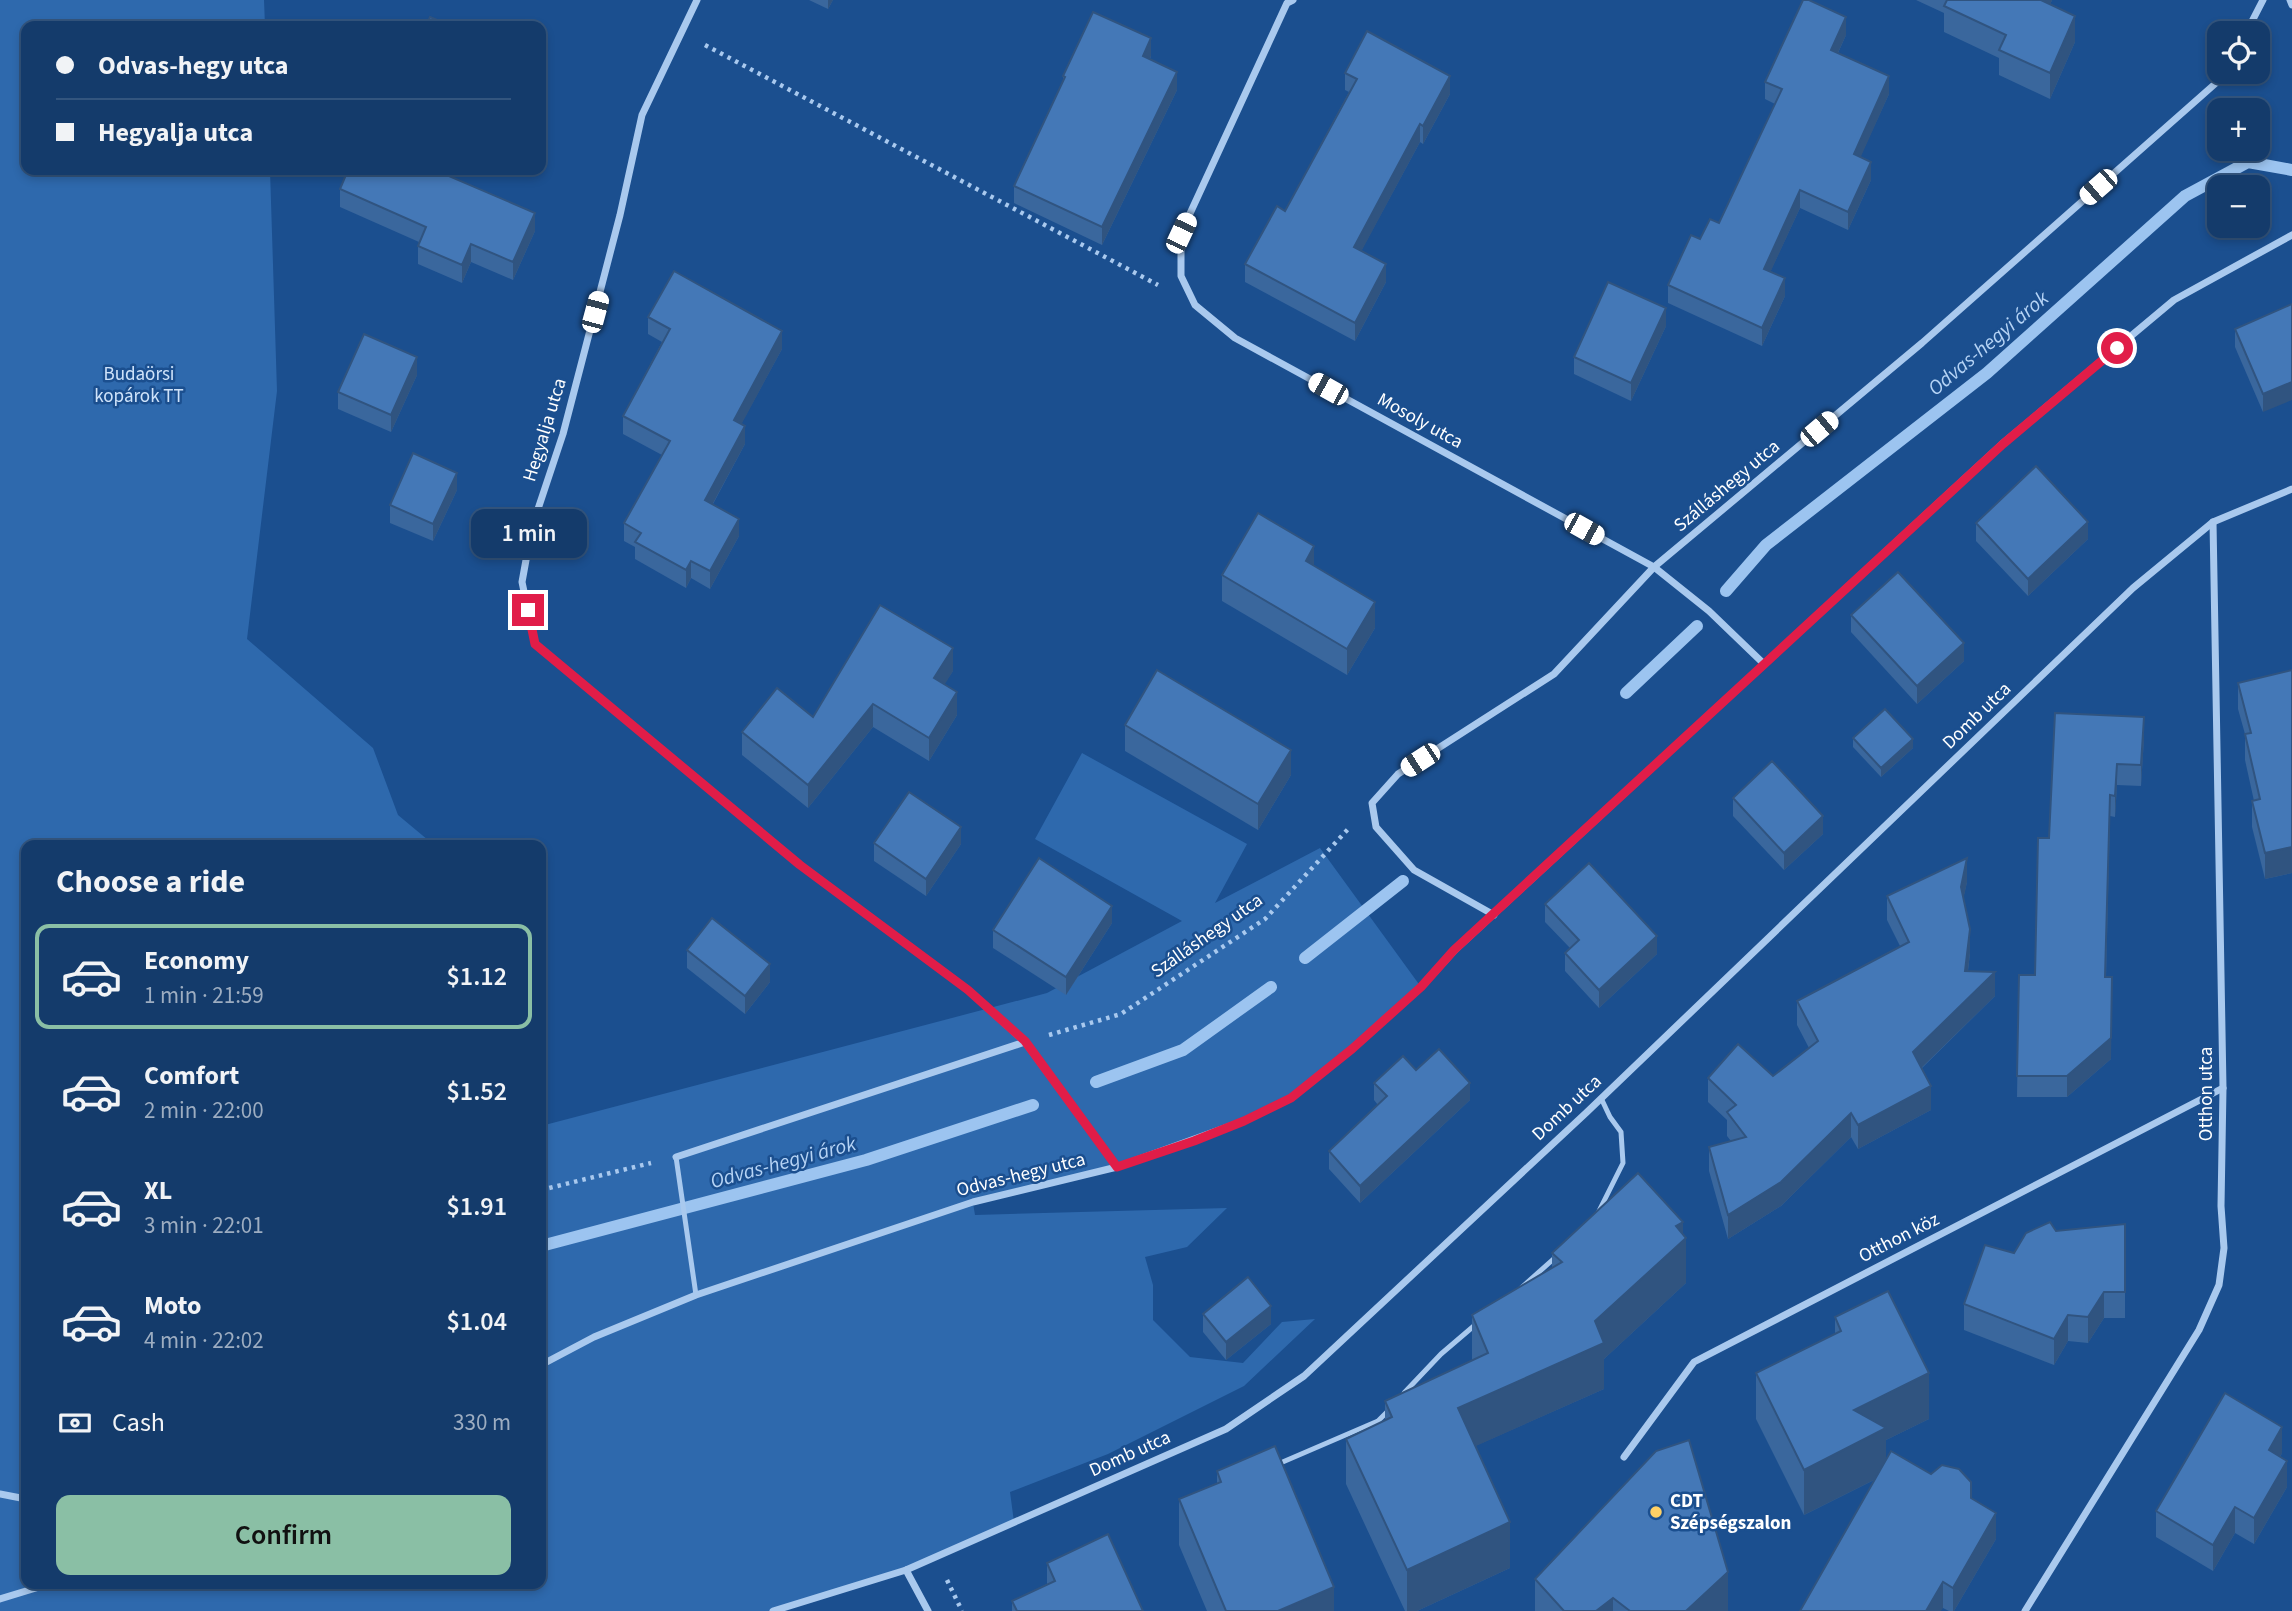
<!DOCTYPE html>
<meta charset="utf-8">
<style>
body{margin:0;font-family:"Source Sans 3",sans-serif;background:#1d4271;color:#f1f3f6;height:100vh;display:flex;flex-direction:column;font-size:26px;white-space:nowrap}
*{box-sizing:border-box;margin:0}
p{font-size:23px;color:#9dadc1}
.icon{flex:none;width:38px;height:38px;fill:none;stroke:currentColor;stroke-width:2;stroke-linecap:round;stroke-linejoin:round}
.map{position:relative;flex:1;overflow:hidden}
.panel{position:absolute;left:21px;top:840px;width:525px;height:749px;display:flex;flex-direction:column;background:#143b6b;border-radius:14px;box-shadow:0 4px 10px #0003,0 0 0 2px #33557e}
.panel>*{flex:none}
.banner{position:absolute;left:21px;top:21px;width:525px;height:154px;border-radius:14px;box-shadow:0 4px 10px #0003,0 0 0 2px #33557e;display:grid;align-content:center;height:154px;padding:0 35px;background:#143b6b}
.controls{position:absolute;left:2207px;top:21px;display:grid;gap:14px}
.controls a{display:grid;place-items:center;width:63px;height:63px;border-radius:14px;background:#143b6b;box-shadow:0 4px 10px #0003,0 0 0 2px #33557e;font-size:35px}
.end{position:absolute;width:32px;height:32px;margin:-16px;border:9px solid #e11d48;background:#fff;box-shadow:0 0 0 4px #fff}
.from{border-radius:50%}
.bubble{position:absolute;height:49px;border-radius:14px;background:#143b6b;box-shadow:0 4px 10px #0003,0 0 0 2px #33557e;font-size:23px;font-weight:600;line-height:49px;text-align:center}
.car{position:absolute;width:21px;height:42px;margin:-21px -10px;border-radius:9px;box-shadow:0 0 5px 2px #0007;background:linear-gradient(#fff 24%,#345 0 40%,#fff 0 76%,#345 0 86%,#fff 0)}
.banner b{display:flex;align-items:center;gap:24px;height:66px;font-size:26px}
.banner b+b{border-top:2px solid #33557e}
.banner i{width:18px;height:18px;background:#f1f3f6}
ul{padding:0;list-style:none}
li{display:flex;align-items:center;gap:21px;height:105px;margin:0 14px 10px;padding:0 21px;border:4px solid transparent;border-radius:14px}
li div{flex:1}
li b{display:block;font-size:26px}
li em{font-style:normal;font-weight:600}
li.active{border-color:#8abfa5}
li>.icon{width:63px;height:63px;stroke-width:1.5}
h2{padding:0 35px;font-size:32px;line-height:84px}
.pay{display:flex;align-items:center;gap:18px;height:77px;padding:0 35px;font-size:26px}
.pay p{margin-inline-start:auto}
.primary-button{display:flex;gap:14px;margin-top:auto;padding:14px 35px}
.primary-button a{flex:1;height:80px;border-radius:14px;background:#8abfa5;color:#111;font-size:28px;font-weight:600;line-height:80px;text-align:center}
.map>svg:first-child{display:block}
.green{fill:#2e69ad}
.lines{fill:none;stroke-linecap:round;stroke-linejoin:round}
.stream{stroke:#9cc4f0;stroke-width:12}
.path{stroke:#a9c9ee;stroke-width:4.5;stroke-dasharray:3.5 5;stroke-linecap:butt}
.service{stroke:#a9c9ee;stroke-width:5}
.minor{stroke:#a9c9ee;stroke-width:7}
.wall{fill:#3a679d}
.shaded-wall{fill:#305480}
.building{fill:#4478b7;stroke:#305480;stroke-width:2}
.route{stroke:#e11d48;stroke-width:9}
.poi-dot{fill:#ffd166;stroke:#1b4f8f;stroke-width:2.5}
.labels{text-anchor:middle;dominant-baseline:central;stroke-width:5;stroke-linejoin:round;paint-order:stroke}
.park-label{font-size:19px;fill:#cfe3fa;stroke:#1b4f8f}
.street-label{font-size:19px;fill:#fff;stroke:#1b4f8f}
.poi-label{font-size:19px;font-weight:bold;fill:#fff;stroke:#1b4f8f;text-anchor:start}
.water-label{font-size:21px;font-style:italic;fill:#b5d3f5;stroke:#1b4f8f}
</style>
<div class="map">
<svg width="2292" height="1611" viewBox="0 0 2292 1611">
<rect width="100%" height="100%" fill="#1b4f8f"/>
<polygon class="green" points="0,0 264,0 265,26 26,26 26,170 270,170 277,391 247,639 373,748 398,815 434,845 26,845 26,1584 541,1584 541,1126 1047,993 1182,921 1035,839 1082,753 1247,844 1215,903 1320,848 1421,987 1291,1098 1244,1121 1117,1167 973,1203 975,1215 1227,1208 1187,1247 1145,1257 1153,1285 1153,1320 1190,1357 1243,1363 1282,1322 1315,1319 1244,1386 1108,1454 1010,1492 1014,1522 906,1570 773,1611 0,1611"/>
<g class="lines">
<g class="stream">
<polyline points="1726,591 1766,545 1987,373 2185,196 2248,162 2292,170"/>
<polyline points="1626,693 1697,626"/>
<polyline points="1305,958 1403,881"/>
<polyline points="1096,1082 1183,1050 1271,987"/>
<polyline points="541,1246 866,1160 1033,1105"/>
</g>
<g class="path">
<polyline points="705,45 1158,285"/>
<polyline points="1049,1035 1121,1014 1265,919 1350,827"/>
<polyline points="541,1190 651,1163"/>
<polyline points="947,1580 962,1611"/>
</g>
<g class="service">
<polyline points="676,1157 696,1295"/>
<polyline points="1598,1213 1623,1163 1621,1132 1610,1117 1601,1098"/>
<polyline points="1521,1288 1558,1255"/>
<polyline points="1404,1393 1441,1354 1475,1325"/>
<polyline points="1278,1464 1378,1421 1388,1411"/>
</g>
<g class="minor">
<polyline points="697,0 642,115 620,215 563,434 532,527 522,582 535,644 800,865 968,990 1025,1042 1117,1167"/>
<polyline points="1293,0 1287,3 1181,233 1181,276 1195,305 1235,338 1654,567 1709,611 1763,663"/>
<polyline points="2290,0 2292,5"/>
<polyline points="2246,33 2263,0"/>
<polyline points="1494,915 1414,870 1376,827 1372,803 1398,774 1554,674 1654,567 1922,343 2216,83 2223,72"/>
<polyline points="676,1157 1025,1042"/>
<polyline points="541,1365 594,1337 696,1295 973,1202 1117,1167 1244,1121 1291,1098 1352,1049 1421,987 1455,950 2002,444 2174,300 2292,235"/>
<polyline points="1624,1457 1694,1362 2223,1088"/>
<polyline points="0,1494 26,1499"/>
<polyline points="906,1570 928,1611"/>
<polyline points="0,1599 49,1584"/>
<polyline points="773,1611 906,1570 1226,1429 1304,1376 1587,1112 2133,588 2213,522 2292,489"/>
<polyline points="2025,1611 2199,1330 2219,1285 2224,1248 2221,1206 2223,1088 2213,522"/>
</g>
</g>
<g class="wall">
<polygon points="809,0 833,0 828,9"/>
<polygon points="1916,0 2052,0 2050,5 2075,42 2050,99 1999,75 1999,58 1944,32 1944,13"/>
<polygon points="1846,35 1838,53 1889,94 1860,157 1871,180 1848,230 1800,208 1770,272 1785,296 1762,346 1668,303 1668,285 1700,239 1719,223 1775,104 1765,99 1765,82"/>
<polygon points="1151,56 1150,59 1177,90 1102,245 1014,203 1014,186 1063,82 1063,76"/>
<polygon points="1345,73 1450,94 1423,144 1420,142 1361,251 1386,282 1355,341 1245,282 1245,264 1285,211 1349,92 1345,90"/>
<polygon points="437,170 437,171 535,231 513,280 471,262 462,283 418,264 418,246 419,242 340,207 340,189"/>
<polygon points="2292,304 2263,412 2235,347 2235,329"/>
<polygon points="648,317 782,349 741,424 745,444 713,504 739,536 710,589 691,578 686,588 635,559 635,547 624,541 624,523 662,455 623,434 623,416 662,342 648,334"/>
<polygon points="1666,326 1631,401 1574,374 1574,357"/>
<polygon points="417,375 391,432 338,409 338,392"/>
<polygon points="457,490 433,541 390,523 390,505"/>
<polygon points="1976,523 2088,539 2028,596 1976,541"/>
<polygon points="1222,575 1375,628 1347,675 1222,601"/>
<polygon points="1851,615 1964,661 1917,704 1851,632"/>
<polygon points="2292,670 2292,873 2265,879 2252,827 2252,801 2254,801 2245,760 2245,734 2238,709 2238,683"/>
<polygon points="953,671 944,684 957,715 929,761 873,727 808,808 742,755 742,732 813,717"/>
<polygon points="2055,713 2144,738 2141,786 2117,785 2115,817 2110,816 2106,977 2111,1059 2067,1097 2017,1097 2019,975 2035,975 2049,838"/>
<polygon points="1125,725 1291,775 1258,830 1125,751"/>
<polygon points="1853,738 1913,748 1881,777 1853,747"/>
<polygon points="1733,798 1823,834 1784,870 1733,816"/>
<polygon points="874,843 961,844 926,896 874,861"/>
<polygon points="1967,882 1963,899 1970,953 1968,971 1995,996 1922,1068 1931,1110 1858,1149 1851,1137 1781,1206 1728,1239 1709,1171 1709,1147 1731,1141 1727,1136 1727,1120 1708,1102 1708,1078 1773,1076 1809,1048 1797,1025 1797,1001 1900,946 1887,920 1887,896"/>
<polygon points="1545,904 1657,954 1599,1008 1565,971 1565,953 1570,948 1545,922"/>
<polygon points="1112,923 1066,995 993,948 993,930"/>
<polygon points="687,950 770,982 745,1014 687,968"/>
<polygon points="1416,1070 1470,1100 1360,1203 1329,1169 1329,1151 1378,1105 1374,1100 1374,1083"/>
<polygon points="2125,1224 2125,1318 2104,1318 2088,1343 2068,1341 2054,1365 1964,1330 1964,1304 2014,1253 2056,1231"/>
<polygon points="1683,1234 1686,1283 1604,1359 1604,1389 1475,1446 1510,1568 1417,1611 1405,1611 1346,1484 1346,1439 1385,1421 1385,1401 1472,1361 1472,1315 1552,1268 1552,1253"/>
<polygon points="1203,1314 1271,1324 1226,1360 1203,1332"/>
<polygon points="1835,1317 1929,1419 1886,1440 1886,1461 1971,1498 1996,1539 1954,1611 1949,1611 1943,1608 1876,1479 1804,1515 1756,1419 1756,1373 1835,1334"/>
<polygon points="2282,1453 2280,1457 2287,1487 2254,1544 2235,1533 2213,1571 2156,1537 2156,1511"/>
<polygon points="1217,1471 1334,1611 1207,1611 1179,1545 1179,1499 1217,1483"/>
<polygon points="1047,1563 1143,1611 1012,1611 1012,1601 1047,1584"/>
<polygon points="1535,1579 1728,1611 1535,1611"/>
</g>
<g class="shaded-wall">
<polygon points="828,0 833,0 828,9"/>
<polygon points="2041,0 2052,0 2041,26"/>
<polygon points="2075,16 2075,42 2050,99 2050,73"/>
<polygon points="1846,17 1846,35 1831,68 1831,50"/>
<polygon points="1151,38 1151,56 1143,73 1143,56"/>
<polygon points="1177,72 1177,90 1102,245 1102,227"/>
<polygon points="1450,76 1450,94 1423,144 1423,126"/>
<polygon points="1889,76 1889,94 1854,172 1854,154"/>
<polygon points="1420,124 1420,142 1354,265 1354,247"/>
<polygon points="1871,162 1871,180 1848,230 1848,212"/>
<polygon points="1800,190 1800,208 1764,286 1764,269"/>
<polygon points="535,213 535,231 513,280 513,262"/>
<polygon points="471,244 471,262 462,283 462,265"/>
<polygon points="1386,264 1386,282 1355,341 1355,323"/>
<polygon points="1785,278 1785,296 1762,346 1762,328"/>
<polygon points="1666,308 1666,326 1631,401 1631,383"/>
<polygon points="782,331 782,349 734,438 734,420"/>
<polygon points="417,357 417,375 391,432 391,415"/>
<polygon points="2292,382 2292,400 2263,412 2263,394"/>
<polygon points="745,426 745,444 705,518 705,500"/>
<polygon points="457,473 457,490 433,541 433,524"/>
<polygon points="739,519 739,536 710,589 710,571"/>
<polygon points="2088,522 2088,539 2028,596 2028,579"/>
<polygon points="1314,546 1314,572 1306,561"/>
<polygon points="691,561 691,578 686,588 686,570"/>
<polygon points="1375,602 1375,628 1347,675 1347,649"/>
<polygon points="1964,643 1964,661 1917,704 1917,686"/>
<polygon points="953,648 953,671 934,702 934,678"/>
<polygon points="957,692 957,715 929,761 929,738"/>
<polygon points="873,704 873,727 808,808 808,785"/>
<polygon points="2144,717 2144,738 2141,786 2141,765"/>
<polygon points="1913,739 1913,748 1881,777 1881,768"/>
<polygon points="1291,750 1291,775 1258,830 1258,804"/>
<polygon points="2117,764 2117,785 2115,817 2115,796"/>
<polygon points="1823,816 1823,834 1784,870 1784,853"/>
<polygon points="961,827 961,844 926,896 926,879"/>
<polygon points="2292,847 2292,873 2265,879 2265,853"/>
<polygon points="1967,858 1967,882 1961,911 1961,887"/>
<polygon points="1112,906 1112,923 1066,995 1066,977"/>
<polygon points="1970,929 1970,953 1965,995 1965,971"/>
<polygon points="1657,936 1657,954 1599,1008 1599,990"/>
<polygon points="770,964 770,982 745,1014 745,996"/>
<polygon points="1995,972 1995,996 1913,1076 1913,1052"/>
<polygon points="2112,998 2111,1059 2067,1097 2067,1076"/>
<polygon points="1470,1083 1470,1100 1360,1203 1360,1186"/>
<polygon points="1931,1086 1931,1110 1858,1149 1858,1125"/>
<polygon points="1851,1113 1851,1137 1781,1206 1728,1239 1728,1215"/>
<polygon points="1683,1222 1683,1241 1686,1238 1686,1283 1604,1359 1604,1389 1458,1454 1458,1408 1595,1321 1676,1226"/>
<polygon points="2104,1292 2104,1318 2088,1343 2088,1317"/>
<polygon points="1271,1306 1271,1324 1226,1360 1226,1342"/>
<polygon points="2068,1315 2068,1341 2054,1365 2054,1339"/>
<polygon points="1929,1373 1929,1419 1886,1440 1886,1474 1804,1515 1804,1470 1854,1410"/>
<polygon points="2282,1427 2282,1453 2269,1476 2269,1450"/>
<polygon points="2287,1461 2287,1487 2254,1544 2254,1518"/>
<polygon points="2235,1507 2235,1533 2213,1571 2213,1545"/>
<polygon points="1996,1513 1996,1539 1954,1611 1953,1611 1953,1588"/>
<polygon points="1510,1522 1510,1568 1417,1611 1407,1611 1407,1570"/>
<polygon points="1728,1572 1728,1611 1686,1611"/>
<polygon points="1943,1582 1943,1608 1941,1611 1926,1611"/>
<polygon points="1334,1587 1334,1611 1278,1611"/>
<polygon points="1613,1598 1613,1611 1596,1611"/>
</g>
<g class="building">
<polygon points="1803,0 1809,0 1846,17 1831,50 1889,76 1854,154 1871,162 1848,212 1800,190 1764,269 1785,278 1762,328 1668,285 1691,235 1700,239 1710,219 1719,223 1782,89 1765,82"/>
<polygon points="1947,0 2041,0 2075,16 2050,73 1999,50 2006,35 1944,6"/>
<polygon points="1093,12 1151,38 1143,56 1177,72 1102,227 1014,186 1065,77 1063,76"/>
<polygon points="430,17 451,26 426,26"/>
<polygon points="1367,31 1450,76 1423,126 1420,124 1354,247 1386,264 1355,323 1245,264 1277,206 1285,211 1357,79 1345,73"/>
<polygon points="348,170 435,170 535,213 513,262 471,244 462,265 418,246 426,227 340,189"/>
<polygon points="674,271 782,331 734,420 745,426 705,500 739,519 710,571 691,561 686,570 635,542 641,533 624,523 670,441 623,416 670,329 648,317"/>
<polygon points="1608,282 1666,308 1631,383 1574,357"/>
<polygon points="2292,304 2292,382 2263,394 2235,329"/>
<polygon points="364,334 417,357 391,415 338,392"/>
<polygon points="413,453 457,473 433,524 390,505"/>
<polygon points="2036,466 2088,522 2028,579 1976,523"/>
<polygon points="1258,513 1314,546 1306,561 1375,602 1347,649 1222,575"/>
<polygon points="1898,572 1964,643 1917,686 1851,615"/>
<polygon points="880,605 953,648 934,678 957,692 929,738 873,704 808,785 742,732 777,688 813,717"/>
<polygon points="1157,670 1291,750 1258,804 1125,725"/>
<polygon points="2292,670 2292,847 2265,853 2252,801 2260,799 2245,734 2251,733 2238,683"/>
<polygon points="1885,709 1913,739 1881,768 1853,738"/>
<polygon points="2055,713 2144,717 2141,765 2117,764 2115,796 2110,795 2105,977 2112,977 2111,1038 2067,1076 2017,1076 2019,975 2035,975 2038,838 2049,838"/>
<polygon points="1772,761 1823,816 1784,853 1733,798"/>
<polygon points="909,792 961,827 926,879 874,843"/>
<polygon points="1039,858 1112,906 1066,977 993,930"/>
<polygon points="1967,858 1961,887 1970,929 1965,971 1995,972 1913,1052 1931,1086 1858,1125 1851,1113 1781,1182 1728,1215 1709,1147 1746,1137 1727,1112 1736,1105 1708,1078 1738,1044 1773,1076 1818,1041 1797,1001 1909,942 1887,896"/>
<polygon points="1589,863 1657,936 1599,990 1565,953 1579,940 1545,904"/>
<polygon points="712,918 770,964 745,996 687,950"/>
<polygon points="1439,1049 1470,1083 1360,1186 1329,1151 1387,1096 1374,1083 1403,1056 1416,1070"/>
<polygon points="1638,1173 1683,1222 1676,1226 1686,1238 1595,1321 1604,1343 1458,1408 1510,1522 1407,1570 1346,1439 1392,1417 1385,1401 1488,1353 1472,1315 1562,1262 1552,1253"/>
<polygon points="2050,1222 2056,1231 2125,1224 2125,1292 2104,1292 2088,1317 2068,1315 2054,1339 1964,1304 1985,1245 2014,1253 2026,1233"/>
<polygon points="1248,1277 1271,1306 1226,1342 1203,1314"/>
<polygon points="1888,1291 1929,1373 1854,1410 1886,1428 1804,1470 1756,1373 1841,1331 1835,1317"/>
<polygon points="2225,1393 2282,1427 2269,1450 2287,1461 2254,1518 2235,1507 2213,1545 2156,1511"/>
<polygon points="1689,1440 1728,1572 1686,1611 1630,1611 1613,1598 1596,1611 1564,1611 1535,1579 1656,1451"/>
<polygon points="1275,1446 1334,1587 1278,1611 1226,1611 1179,1499 1221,1482 1217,1471"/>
<polygon points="1891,1451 1931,1474 1942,1465 1959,1469 1971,1482 1971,1498 1996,1513 1953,1588 1943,1582 1926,1611 1800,1611"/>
<polygon points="1108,1534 1143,1611 1017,1611 1012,1601 1055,1581 1047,1563"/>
</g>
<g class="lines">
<polyline class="route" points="528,610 535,644 800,865 968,990 1025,1041 1117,1167 1194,1141 1244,1121 1291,1098 1352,1049 1421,987 1454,950 2003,444 2117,348"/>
</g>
<circle class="poi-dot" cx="1656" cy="1512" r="7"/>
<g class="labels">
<g class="park-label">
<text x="139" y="374">Budaörsi<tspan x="139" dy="22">kopárok TT</tspan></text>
</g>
<g class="street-label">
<text transform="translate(1420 421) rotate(29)">Mosoly utca</text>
<text transform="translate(545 430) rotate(-73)">Hegyalja utca</text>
<text transform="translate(1727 486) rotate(-40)">Szálláshegy utca</text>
<text transform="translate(1977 716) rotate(-44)">Domb utca</text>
<text transform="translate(1207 936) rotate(-35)">Szálláshegy utca</text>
<text transform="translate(2206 1094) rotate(-90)">Otthon utca</text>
<text transform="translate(1567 1108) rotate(-43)">Domb utca</text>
<text transform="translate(1021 1175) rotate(-14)">Odvas-hegy utca</text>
<text transform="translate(1899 1238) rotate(-27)">Otthon köz</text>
<text transform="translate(1130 1454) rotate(-24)">Domb utca</text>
</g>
<g class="poi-label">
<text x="1670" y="1501">CDT<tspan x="1670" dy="22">Szépségszalon</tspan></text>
</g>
<g class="water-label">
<text transform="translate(1988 343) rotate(-40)">Odvas-hegyi árok</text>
<text transform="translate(783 1162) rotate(-15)">Odvas-hegyi árok</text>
</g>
</g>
</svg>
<div class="controls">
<a><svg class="icon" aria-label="locate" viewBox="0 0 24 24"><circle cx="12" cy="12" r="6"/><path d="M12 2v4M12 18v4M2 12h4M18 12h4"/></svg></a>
<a>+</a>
<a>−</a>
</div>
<i class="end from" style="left:2117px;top:348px"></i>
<i class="end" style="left:528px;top:610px"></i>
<div class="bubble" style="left:471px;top:509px;width:116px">1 min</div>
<i class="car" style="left:2098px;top:187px;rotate:229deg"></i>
<i class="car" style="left:1181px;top:233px;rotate:25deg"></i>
<i class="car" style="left:595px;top:312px;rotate:15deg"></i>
<i class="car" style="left:1328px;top:389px;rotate:299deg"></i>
<i class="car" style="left:1819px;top:429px;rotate:50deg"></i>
<i class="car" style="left:1584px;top:529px;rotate:119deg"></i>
<i class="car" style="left:1420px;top:760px;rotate:237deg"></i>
<div class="banner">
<b><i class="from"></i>Odvas-hegy utca</b>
<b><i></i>Hegyalja utca</b>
</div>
<section class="panel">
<h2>Choose a ride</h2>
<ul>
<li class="active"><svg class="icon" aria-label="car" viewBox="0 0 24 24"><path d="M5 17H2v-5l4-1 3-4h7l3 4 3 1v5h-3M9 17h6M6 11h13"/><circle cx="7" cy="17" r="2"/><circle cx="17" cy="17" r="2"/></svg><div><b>Economy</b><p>1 min · 21:59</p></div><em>$1.12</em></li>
<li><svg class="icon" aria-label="car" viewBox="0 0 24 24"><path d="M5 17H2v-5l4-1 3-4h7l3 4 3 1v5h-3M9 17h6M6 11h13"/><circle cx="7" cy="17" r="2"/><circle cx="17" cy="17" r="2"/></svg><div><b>Comfort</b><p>2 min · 22:00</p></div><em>$1.52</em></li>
<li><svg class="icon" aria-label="car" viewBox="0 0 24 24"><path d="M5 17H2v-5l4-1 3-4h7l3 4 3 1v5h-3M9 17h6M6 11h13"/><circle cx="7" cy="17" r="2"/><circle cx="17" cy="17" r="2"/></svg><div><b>XL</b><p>3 min · 22:01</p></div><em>$1.91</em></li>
<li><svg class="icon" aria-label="car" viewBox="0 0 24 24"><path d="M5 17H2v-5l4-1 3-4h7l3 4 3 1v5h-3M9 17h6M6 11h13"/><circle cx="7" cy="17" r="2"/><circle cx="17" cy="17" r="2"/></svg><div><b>Moto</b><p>4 min · 22:02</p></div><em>$1.04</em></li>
</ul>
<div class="pay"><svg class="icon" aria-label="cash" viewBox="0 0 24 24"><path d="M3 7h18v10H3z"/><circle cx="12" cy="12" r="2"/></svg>Cash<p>330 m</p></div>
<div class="primary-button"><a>Confirm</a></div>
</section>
</div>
